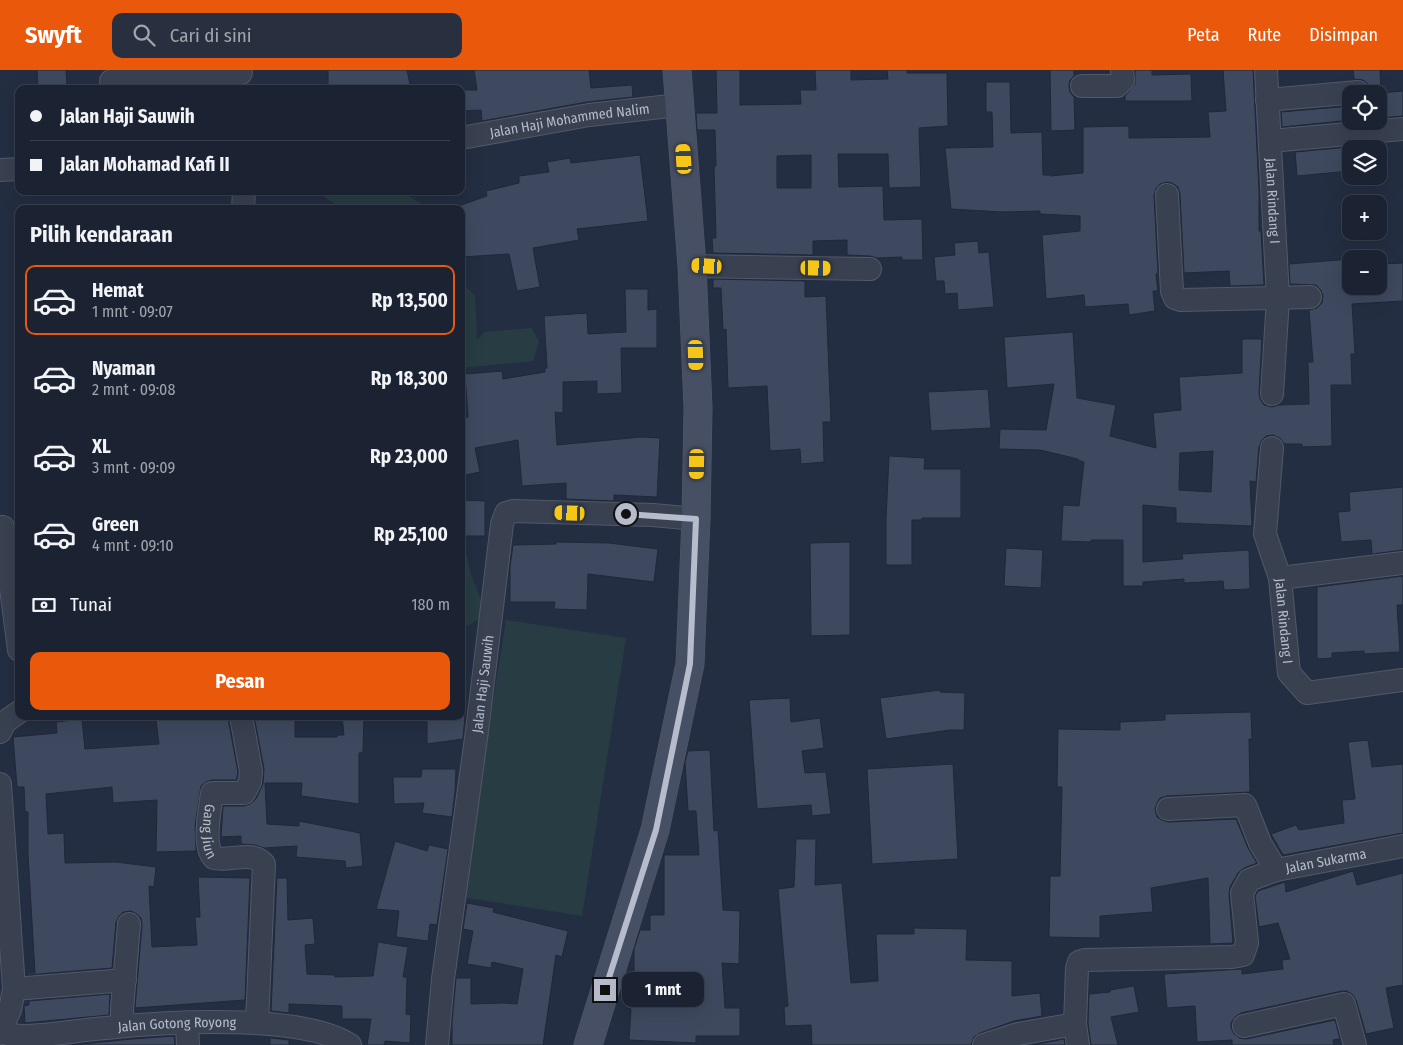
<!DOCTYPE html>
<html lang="id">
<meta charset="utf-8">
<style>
body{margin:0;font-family:"Fira Sans Condensed",sans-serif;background:#282f3e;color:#f1f3f6;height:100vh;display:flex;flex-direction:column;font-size:19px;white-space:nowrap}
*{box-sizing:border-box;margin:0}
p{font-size:16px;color:#a0a4ac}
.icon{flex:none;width:28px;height:28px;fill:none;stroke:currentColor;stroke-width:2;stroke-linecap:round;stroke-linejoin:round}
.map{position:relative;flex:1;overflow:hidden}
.details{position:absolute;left:15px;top:135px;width:450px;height:515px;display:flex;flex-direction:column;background:#1b2232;border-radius:10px;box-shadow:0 5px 20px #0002,0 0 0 1px #393f4d}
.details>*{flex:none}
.hud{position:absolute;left:15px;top:15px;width:450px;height:110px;border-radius:10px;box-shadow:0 5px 20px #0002,0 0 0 1px #393f4d;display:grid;align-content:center;height:110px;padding:0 15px;background:#1b2232}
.fabs{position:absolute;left:1342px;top:15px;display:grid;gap:10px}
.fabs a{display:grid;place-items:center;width:45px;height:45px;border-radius:10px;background:#1b2232;box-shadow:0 5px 20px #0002,0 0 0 1px #393f4d;font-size:25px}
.end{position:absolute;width:22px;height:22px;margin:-11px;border:6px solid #b6bccb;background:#111;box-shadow:0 0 0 2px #111}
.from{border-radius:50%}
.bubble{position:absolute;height:35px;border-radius:10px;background:#1b2232;box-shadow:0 5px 20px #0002,0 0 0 1px #393f4d;font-size:16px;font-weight:700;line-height:35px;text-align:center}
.car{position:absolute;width:15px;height:30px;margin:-15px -8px;border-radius:6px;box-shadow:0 0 4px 1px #0007;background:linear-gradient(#f5c518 24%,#345 0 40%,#f5c518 0 76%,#345 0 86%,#f5c518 0)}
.hud b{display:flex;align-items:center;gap:18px;height:48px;font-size:19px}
.hud b+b{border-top:1px solid #393f4d}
.hud i{width:12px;height:12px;background:#f1f3f6}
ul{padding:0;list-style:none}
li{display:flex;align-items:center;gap:15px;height:70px;margin:0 10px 8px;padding:0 5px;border:2px solid transparent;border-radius:10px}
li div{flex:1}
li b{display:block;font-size:19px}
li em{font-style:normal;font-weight:700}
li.active{border-color:#ea580c}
li>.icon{width:45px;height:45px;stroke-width:1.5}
h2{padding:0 15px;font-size:22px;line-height:60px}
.pay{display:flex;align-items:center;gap:12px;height:55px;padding:0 15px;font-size:19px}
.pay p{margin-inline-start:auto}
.button{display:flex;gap:10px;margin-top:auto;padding:10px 15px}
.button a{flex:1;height:58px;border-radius:10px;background:#ea580c;color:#fff;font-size:20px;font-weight:700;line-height:58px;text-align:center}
header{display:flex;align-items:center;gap:30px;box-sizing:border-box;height:70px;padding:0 25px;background:#ea580c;color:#fff}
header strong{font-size:24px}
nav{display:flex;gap:28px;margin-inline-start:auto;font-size:18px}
.search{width:350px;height:45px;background:#282f3e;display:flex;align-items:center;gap:12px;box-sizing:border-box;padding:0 18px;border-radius:10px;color:#a0a4ac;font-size:19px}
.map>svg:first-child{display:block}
.green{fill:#273d43}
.building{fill:#3e495f;stroke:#202838;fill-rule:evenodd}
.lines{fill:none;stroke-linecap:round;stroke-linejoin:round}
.minor-casing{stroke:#515968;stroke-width:24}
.secondary-casing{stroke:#515968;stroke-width:29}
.minor{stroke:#394151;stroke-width:22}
.secondary{stroke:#474f64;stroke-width:28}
.route{stroke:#b6bccb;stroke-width:6}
.labels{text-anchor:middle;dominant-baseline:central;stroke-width:4;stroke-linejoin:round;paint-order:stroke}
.street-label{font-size:14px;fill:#b6bccb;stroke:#1e2636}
</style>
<header>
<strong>Swyft</strong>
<div class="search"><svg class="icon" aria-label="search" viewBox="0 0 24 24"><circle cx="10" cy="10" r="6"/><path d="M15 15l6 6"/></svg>Cari di sini</div>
<nav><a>Peta</a><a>Rute</a><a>Disimpan</a></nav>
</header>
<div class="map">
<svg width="1403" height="975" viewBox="0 0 1403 975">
<rect width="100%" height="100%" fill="#242e42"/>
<g class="green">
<polygon points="331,121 400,121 431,139 342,139 322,125"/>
<polygon points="461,212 475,226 477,270 485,262 532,258 539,272 533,291 461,298"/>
<polygon points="461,473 466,483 471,505 480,527 483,547 461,559"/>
<polygon points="506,550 626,568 582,846 462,827"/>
</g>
<g class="building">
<polygon points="37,0 66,0 67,16 38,19"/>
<polygon points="328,0 407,0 411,19 328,19"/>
<polygon points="474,0 589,0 591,18 632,15 633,27 587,32 482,51 481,40 461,41 461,20 477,20"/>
<path d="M716,0H740V35L801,34L800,20H816L815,0H851V10L888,9L887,0H907V3H947L948,56L919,58L921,117L889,118L888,84H838L839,117L883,116L884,150L922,149L923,190H902V187L877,188L870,186L847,185V170L813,171V185L713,183L712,168H716L714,96H716L715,60H697L696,43H717ZM811,85V118H777V86Z"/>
<polygon points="1050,0 1074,0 1074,6 1070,10 1069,16 1070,22 1074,27 1075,60 1051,61"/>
<polygon points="1135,0 1152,0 1152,5 1191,4 1192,31 1125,31 1125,26 1135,14"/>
<polygon points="1223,0 1253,0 1259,120 1259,161 1261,161 1264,215 1230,216 1229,201 1184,203 1180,124 1178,117 1172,113 1167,112 1160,114 1156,119 1154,125 1158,203 1156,204 1158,221 1153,221 1155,241 1129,245 1128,234 1085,237 1084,225 1046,229 1042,165 1080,161 1080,146 1040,144 1040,141 1002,142 951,139 945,78 993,77 992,42 986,42 986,12 1010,12 1011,63 1042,62 1043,105 1050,105 1050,106 1083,103 1083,57 1129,56 1129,68 1210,67 1208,42 1226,41"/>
<polygon points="1353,0 1380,0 1381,23 1403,21 1403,46 1379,48 1379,24 1371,24 1368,14 1363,10 1354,9"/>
<polygon points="1351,36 1351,50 1282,57 1281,42"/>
<polygon points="1360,76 1360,79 1351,79 1351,101 1297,106 1295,82"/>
<polygon points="640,85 648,151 577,159 579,170 533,178 540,217 517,221 509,184 461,187 461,135 487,126 486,121 519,113 519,106 549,102 547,92 570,88 571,93"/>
<polygon points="978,171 979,183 989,182 994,237 958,240 957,223 945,224 944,211 936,211 934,187 955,185 954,173"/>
<path d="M1351,189V216H1379V194L1403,193V231L1352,234L1355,284H1351L1352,315H1331L1332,376L1302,377V374H1284L1280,368L1273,365L1266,366L1262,370L1259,377L1256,412L1250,411L1252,456L1176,453V438L1143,435V492L1183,489L1182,484L1249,480L1250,519L1224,520L1223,511L1184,513V509L1143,512V516H1123V470H1091V472L1061,471L1063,435L1079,436L1084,392L1078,390V389L1040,380L999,379L1000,359L1046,360L1054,314L1007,318L1004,267L1073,262L1077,328L1116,335L1110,366L1156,378L1153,343L1181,340L1179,307L1242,303V269H1262L1259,323L1260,329L1264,335L1272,337L1279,335L1309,334L1308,292H1313L1309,240L1317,238L1322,233L1323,226L1321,220L1316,215L1290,214L1289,194ZM1213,381L1211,422L1179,420L1180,383Z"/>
<polygon points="713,209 805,211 805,227 826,226 831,352 823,352 824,392 801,394 800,379 770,381 767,316 728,318 726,259 723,260 721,218 713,218"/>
<polygon points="625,219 648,219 648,240 657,239 657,278 621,278 622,323 597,324 597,311 563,312 563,343 555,342 557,375 641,367 660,368 657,427 614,425 614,431 566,429 566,413 522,416 518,370 475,378 480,402 461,406 461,348 468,347 465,304 502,301 503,309 545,302 545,298 547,298 544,246 587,243 588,264 626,262"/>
<polygon points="988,319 991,358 931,361 928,322"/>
<polygon points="889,386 925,388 924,399 961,399 961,448 922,448 922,450 912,450 912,495 886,495 886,449"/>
<polygon points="1403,417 1403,480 1372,484 1371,470 1341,472 1338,442 1350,441 1349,422"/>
<polygon points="461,430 485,431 485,466 461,466"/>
<polygon points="556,472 609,473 658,479 654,512 588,504 587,540 554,539 555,532 510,532 510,497 513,475 556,474"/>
<polygon points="850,472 850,565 811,566 810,473"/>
<polygon points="1006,478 1043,480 1041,518 1004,516"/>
<polygon points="1403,506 1403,535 1397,535 1400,582 1364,584 1364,581 1332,583 1332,588 1317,589 1317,517"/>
<polygon points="940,620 940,622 965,623 964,660 950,660 886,669 880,628"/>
<polygon points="790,628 791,652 820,648 824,678 802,681 805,703 826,702 831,744 812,746 811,735 757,739 749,630"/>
<polygon points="1251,642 1252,669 1249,669 1250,722 1167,726 1160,728 1157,733 1155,739 1157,747 1162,750 1168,752 1236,749 1248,778 1257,793 1244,798 1238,803 1230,817 1229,824 1233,873 1210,874 1208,808 1151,818 1153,842 1100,846 1100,868 1049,867 1050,806 1060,806 1062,717 1057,717 1058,659 1120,660 1120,652 1165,650 1165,644"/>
<polygon points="254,646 295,646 295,667 337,667 337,665 344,665 342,646 364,646 363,682 359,683 359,734 301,726 302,713 265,713 267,754 299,756 299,751 360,763 363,796 346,798 345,791 296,787 297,776 264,778 255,775 241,774 241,766 221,767 223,736 244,736 250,734 256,729 263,714 264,699"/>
<polygon points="427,646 465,646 463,669 427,674"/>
<polygon points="228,648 238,702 237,708 236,710 212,710 206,712 201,716 195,756 196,781 156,782 157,730 113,733 112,717 46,724 48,764 64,763 65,793 116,792 156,797 154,817 149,816 152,877 197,875 195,847 200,847 198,807 250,808 245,930 135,938 142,855 141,848 137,844 131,841 123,842 119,846 116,852 112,898 27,905 27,903 35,903 28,784 28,742 25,742 24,717 17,717 13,667 57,663 56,652 82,649 85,679 159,674 156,650"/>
<polygon points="1368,670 1372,697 1403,694 1403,763 1283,785 1271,764 1296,755 1299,760 1344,753 1342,730 1355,729 1348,672"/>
<polygon points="710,680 714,761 718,760 723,840 740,841 739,894 722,893 725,938 740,938 740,966 696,966 696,973 629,970 631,939 627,938 634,902 634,879 640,860 650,860 650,845 664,845 664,785 699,785 696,741 688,741 685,692 688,681"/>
<polygon points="953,694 958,789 872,794 867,699"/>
<polygon points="422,699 456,699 455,721 452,747 422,743 424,733 394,734 393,707 421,707"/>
<polygon points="796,769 816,769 815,815 842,813 851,913 878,911 876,864 914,864 914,858 967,859 966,890 1012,891 1012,926 1040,923 1042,946 1014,951 980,963 974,967 971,975 812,975 811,955 785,956 784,937 788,936 778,819 794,817"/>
<polygon points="395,771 427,781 429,775 448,779 437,855 430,854 428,871 396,867 399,841 376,839"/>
<polygon points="1353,801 1357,815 1403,803 1403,915 1386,918 1394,958 1366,964 1356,930 1353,925 1347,921 1342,921 1241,943 1235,947 1231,953 1231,958 1234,964 1240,968 1246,969 1335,950 1340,969 1333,970 1334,975 1232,975 1232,970 1197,972 1195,936 1167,938 1164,904 1242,899 1242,904 1283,899 1282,890 1290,889 1278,853 1259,857 1255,826 1258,821 1285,812 1286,822"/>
<polygon points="277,808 287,808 288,850 313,848 315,874 305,875 307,904 335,905 335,907 373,906 378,872 408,877 403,907 407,907 406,944 411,945 410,973 385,971 384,975 367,975 371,949 342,949 342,936 289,934 289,943 271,941"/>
<polygon points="467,833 494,838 493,842 568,861 562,887 556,885 543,975 452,975 452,952 456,908 471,908 471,934 504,933 517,934 523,899 492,892 491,898 467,894 473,861 463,859"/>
<polygon points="1134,916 1139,942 1111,947 1118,975 1091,975 1088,953 1089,924 1110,922 1110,920"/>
<polygon points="110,924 109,945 25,953 24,936 29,935 29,931"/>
<polygon points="174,966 175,975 72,975 132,969"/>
<polygon points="270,968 289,970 289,975 270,975"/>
<polygon points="1064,969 1065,975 1033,975"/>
</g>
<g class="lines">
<g class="minor-casing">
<g id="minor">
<path id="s1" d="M1266,0L1278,228L1272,324"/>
<polyline points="111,11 241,3"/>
<polyline points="1082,16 1117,16 1123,10 1122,0"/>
<polyline points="1267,30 1358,22"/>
<path id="s2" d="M461,68L589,45L679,35"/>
<polyline points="1270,71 1403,59"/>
<polyline points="0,100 19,99"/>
<polyline points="1167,125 1172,221 1175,228 1181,230 1310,227"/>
<polyline points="243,139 244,121"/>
<polyline points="692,196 870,199"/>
<path id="s3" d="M1272,378L1265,464L1280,508L1289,603L1307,623L1403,610"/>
<polyline points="3,457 19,580"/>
<polyline points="1280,508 1403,493"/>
<path id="s4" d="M241,646L251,701L250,712L244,723H212C210,739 202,776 214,788C229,792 253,780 264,794L257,953"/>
<polyline points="0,662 5,652 19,642"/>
<polyline points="0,714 14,919 10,940 0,961"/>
<path id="s5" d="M1168,739L1245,735L1260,773L1276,800L1403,776"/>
<polyline points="14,919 125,910"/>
<polyline points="187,954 188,975"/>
<polyline points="1075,954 1077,898 1079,892 1085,890 1232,887 1243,885 1247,873 1242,823 1249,810 1276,800"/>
<polyline points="122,956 122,939 129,854"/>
<polyline points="1244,956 1344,934 1355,975"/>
<path id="s6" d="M0,962C7,964 15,966 23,966C50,966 78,960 106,958C164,952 302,943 350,975"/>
<path id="s7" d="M437,975L443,909L477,661L502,454L506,443L513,441L653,445L696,449"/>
<polyline points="984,975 1018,964 1075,954 1078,975"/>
</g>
</g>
<g class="secondary-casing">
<polyline id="secondary" points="588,975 655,760 690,594 696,449 698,338 692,196 677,0"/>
</g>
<use href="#minor" class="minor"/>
<use href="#secondary" class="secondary"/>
</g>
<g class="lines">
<polyline class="route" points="605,920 656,760 690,594 696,449 626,444"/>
</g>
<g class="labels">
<g class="street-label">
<text stroke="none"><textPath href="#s2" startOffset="110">Jalan Haji Mohammed Nalim</textPath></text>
<text stroke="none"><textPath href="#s1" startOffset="131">Jalan Rindang I</textPath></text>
<text stroke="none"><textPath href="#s3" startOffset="176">Jalan Rindang I</textPath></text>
<text stroke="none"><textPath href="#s7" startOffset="364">Jalan Haji Sauwih</textPath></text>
<text stroke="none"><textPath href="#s4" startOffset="150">Gang Jiun</textPath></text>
<text stroke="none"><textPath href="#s5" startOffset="200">Jalan Sukarma</textPath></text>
<text stroke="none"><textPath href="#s6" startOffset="178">Jalan Gotong Royong</textPath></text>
</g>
</g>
</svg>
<div class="fabs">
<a><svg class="icon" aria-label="locate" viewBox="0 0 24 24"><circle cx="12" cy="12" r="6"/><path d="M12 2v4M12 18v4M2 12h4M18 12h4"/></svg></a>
<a><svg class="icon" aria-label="layers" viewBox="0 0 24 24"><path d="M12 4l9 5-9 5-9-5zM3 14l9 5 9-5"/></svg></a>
<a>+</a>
<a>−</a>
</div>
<i class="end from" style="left:626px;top:444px"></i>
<i class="end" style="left:605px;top:920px"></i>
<div class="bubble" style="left:622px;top:902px;width:82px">1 mnt</div>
<i class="car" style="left:684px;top:89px;rotate:356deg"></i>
<i class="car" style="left:707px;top:196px;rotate:273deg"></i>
<i class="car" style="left:816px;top:198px;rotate:91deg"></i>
<i class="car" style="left:696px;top:285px;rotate:178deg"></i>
<i class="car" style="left:697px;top:394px;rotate:181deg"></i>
<i class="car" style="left:570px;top:443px;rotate:272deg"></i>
<div class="hud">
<b><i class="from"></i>Jalan Haji Sauwih</b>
<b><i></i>Jalan Mohamad Kafi II</b>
</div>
<section class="details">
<h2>Pilih kendaraan</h2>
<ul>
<li class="active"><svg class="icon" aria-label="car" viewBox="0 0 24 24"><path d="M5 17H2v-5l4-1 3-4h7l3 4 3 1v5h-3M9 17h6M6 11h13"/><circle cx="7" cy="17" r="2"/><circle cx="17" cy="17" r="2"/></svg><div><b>Hemat</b><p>1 mnt · 09:07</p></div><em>Rp 13,500</em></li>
<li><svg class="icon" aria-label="car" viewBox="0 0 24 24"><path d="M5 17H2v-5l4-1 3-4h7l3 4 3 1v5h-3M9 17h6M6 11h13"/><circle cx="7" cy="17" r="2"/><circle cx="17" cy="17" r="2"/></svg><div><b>Nyaman</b><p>2 mnt · 09:08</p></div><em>Rp 18,300</em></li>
<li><svg class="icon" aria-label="car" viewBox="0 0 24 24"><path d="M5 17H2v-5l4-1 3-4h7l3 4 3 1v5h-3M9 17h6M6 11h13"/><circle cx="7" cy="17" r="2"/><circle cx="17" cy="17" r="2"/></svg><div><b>XL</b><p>3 mnt · 09:09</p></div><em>Rp 23,000</em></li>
<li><svg class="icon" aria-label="car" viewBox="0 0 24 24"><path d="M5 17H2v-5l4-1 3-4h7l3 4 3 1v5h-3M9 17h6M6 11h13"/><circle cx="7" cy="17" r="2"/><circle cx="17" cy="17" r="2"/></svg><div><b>Green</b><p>4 mnt · 09:10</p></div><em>Rp 25,100</em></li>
</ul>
<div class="pay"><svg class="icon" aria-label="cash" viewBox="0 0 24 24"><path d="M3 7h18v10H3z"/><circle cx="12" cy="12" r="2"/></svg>Tunai<p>180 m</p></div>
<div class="button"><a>Pesan</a></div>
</section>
</div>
